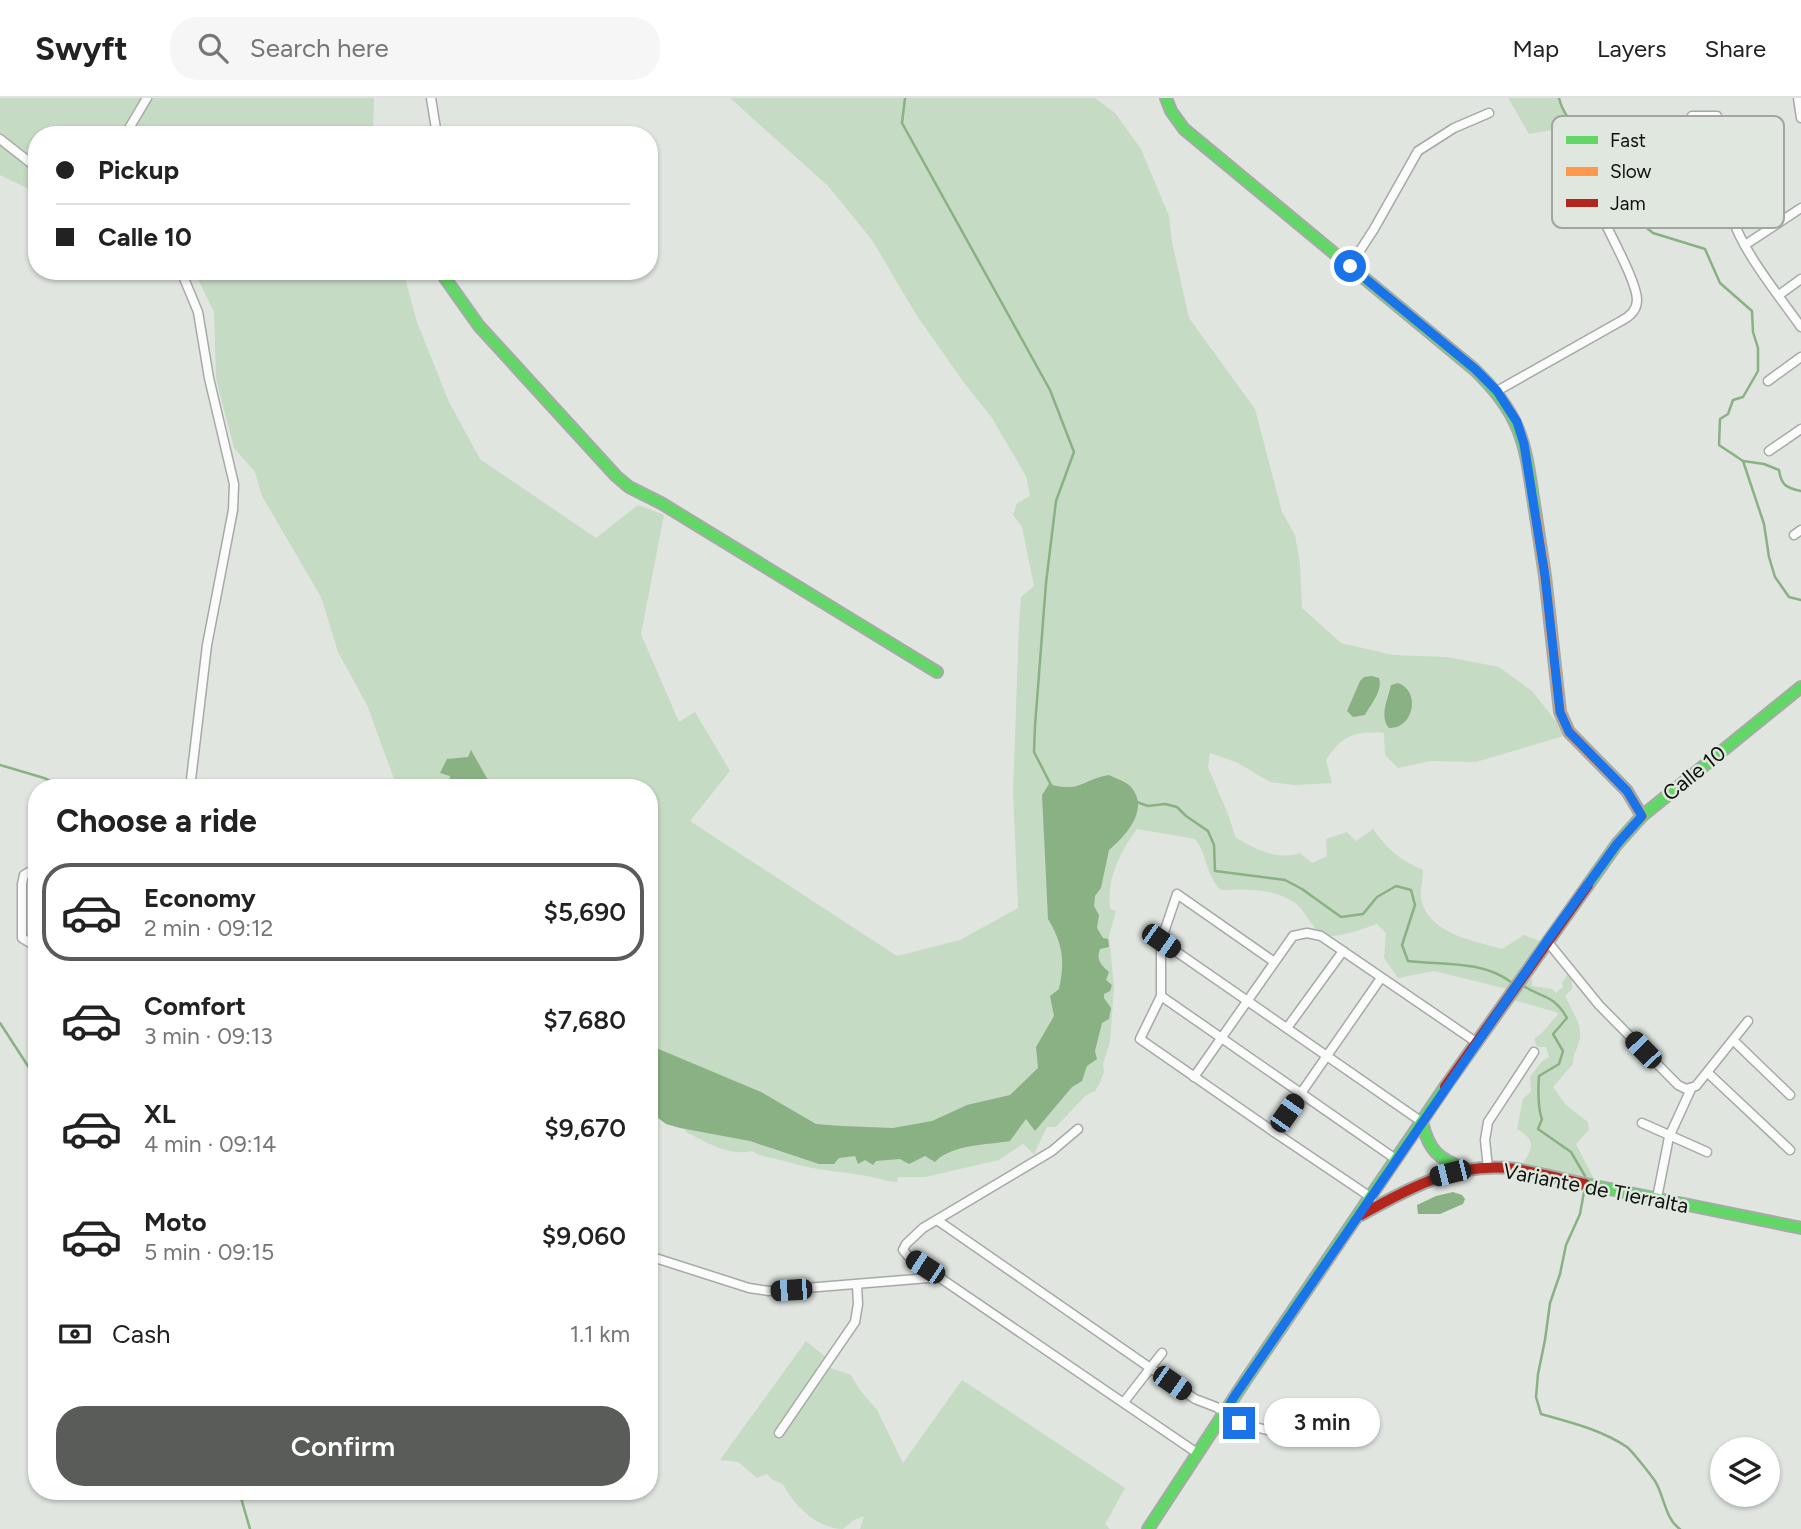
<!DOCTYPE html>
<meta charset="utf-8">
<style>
body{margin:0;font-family:Figtree,sans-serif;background:#f6f6f6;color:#222;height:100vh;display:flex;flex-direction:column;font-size:26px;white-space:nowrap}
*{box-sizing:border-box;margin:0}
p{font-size:23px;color:#767676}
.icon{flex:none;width:38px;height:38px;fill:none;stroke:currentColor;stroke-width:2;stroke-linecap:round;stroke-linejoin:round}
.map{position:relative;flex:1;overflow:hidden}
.side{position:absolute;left:28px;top:681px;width:630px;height:721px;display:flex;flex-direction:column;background:#fff;border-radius:28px;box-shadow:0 2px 5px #0004}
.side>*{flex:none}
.hud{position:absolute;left:28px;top:28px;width:630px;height:154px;border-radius:28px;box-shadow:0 2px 5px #0004;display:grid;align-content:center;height:154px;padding:0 28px;background:#fff}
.fabs{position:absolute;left:1710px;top:1339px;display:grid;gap:14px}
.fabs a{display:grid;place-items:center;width:70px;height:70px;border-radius:50%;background:#fff;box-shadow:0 2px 5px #0004;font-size:35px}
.end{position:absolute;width:32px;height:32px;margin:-16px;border:9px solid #1a73e8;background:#fff;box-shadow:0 0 0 4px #fff}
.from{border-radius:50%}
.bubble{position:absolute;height:49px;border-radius:24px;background:#fff;box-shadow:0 2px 5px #0004;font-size:23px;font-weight:600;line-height:49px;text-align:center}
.car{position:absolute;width:21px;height:42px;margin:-21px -10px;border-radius:9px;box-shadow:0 0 5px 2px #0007;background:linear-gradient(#222 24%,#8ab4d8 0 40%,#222 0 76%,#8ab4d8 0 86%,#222 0)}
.hud b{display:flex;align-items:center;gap:24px;height:66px;font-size:26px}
.hud b+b{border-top:2px solid #e0e0e0}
.hud i{width:18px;height:18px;background:#222}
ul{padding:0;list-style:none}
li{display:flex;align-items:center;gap:21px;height:98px;margin:0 14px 10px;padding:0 14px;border:4px solid transparent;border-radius:28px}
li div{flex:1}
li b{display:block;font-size:26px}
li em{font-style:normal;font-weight:600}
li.active{border-color:#595c58}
li>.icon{width:63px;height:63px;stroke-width:1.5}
h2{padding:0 28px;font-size:32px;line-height:84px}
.pay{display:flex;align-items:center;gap:18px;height:77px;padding:0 28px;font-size:26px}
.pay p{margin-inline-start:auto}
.action{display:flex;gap:14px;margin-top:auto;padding:14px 28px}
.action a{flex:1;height:80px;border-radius:28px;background:#595c58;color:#fff;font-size:28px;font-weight:600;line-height:80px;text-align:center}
header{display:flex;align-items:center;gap:42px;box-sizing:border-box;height:98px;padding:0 35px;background:#fff;border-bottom:2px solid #e0e0e0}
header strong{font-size:33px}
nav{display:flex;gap:38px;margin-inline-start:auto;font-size:24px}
.search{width:490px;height:63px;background:#f6f6f6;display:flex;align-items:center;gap:18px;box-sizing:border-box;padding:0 24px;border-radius:28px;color:#767676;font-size:26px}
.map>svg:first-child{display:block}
.green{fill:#c6dbc3}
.water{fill:#89b184}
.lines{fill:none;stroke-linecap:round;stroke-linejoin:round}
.stream{stroke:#89b184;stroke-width:2.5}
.street-casing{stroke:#a6aaa6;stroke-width:11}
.fast-casing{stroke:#a6aaa6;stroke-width:14}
.slow-casing{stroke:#a6aaa6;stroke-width:14}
.jam-casing{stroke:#a6aaa6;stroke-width:14}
.street{stroke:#fafbfa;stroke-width:8}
.fast{stroke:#63d668;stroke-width:10}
.slow{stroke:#ff974d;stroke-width:10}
.jam{stroke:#b3261e;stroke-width:10}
.route{stroke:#1a73e8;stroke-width:9}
.labels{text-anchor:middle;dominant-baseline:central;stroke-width:5;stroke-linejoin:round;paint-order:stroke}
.street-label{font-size:21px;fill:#10120f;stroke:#dfe7de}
.key{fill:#dfe7de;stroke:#a1a7a0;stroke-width:2}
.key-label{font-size:19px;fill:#10120f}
</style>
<header>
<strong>Swyft</strong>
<div class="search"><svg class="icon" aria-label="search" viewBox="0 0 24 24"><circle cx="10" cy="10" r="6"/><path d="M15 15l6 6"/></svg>Search here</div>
<nav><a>Map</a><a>Layers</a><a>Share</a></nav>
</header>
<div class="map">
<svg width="1801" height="1431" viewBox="0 0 1801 1431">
<rect width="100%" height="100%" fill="#e0e5e0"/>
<g class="green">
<polygon points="0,0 374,0 373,37 37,37 37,95 0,77"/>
<path d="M730,0H1095L1115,15L1141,51L1169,118L1172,144L1189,220L1255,311L1282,414L1295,437L1300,466L1302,510L1341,545L1393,557L1447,559L1499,569L1532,593L1567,637L1476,664L1431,663L1398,670L1385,657L1384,635C1354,633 1343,637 1326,662L1332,685L1295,687L1270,684L1238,665L1210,655L1208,669L1227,714L1236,740C1256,751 1278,763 1300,755L1312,765L1327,758L1326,741L1347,734L1356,743L1373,731C1387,751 1401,763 1423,772C1423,781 1420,792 1421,800C1428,836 1472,842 1502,851L1524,837L1540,843L1507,891L1434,873L1398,880L1384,860L1386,835L1377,826C1365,830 1342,839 1329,838C1314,838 1307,813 1295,805C1273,790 1247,791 1221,792C1205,777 1208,757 1195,741L1137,731C1119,756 1107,780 1110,811L1116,813L1109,838L1114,890L1110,944L1103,966L1104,974L1100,985L1095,993L1085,998L1056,1029H1047L1034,1056L1023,1046L999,1062L925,1079H898L897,1084C884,1083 872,1078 860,1077C833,1073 810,1071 784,1063C772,1059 763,1060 752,1053C728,1059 707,1044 686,1034L683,1017L649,966V690L397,689L367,607L338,554L321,499L262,398L255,374L234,350L216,281L214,214L194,173H403L417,224L449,304L480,361L596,440L638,407L664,417L641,536L679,624L695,614L730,673L690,723L897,858L960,842L1018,810L1013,694L1019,526L1021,499L1034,488L1022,429L1013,417L1017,405L1030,398L1026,378L992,320L965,286L917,218L872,142L828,88Z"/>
<path d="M1508,0H1559C1566,26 1590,39 1601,63L1595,78L1602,104L1623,115L1614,129L1595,124L1580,109C1589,90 1600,65 1582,47C1576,41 1566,36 1559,31L1529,36Z"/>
<path d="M1567,877H1572V891L1565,898C1571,911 1582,925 1580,940C1578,951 1573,954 1573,966L1553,989L1566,1007L1588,1024L1589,1032L1576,1046L1595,1083L1522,1067C1533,1049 1537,1043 1517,1031L1523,1001L1531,993L1530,979L1542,963L1549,959L1546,949H1537L1534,941L1541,936L1559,915L1510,901L1532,880V888L1552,891L1556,895L1563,889L1562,885Z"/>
<path d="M806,1243L827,1260L831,1270L851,1277L859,1291L877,1312L903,1365L962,1282L1125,1390L1105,1426L1110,1431H860L864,1418L854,1422L843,1431C818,1431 794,1408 783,1386L773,1382L767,1376L757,1380L738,1364L720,1362Z"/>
</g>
<g class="water">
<path d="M1372,578L1379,580C1383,593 1371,606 1365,617L1353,619L1347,613L1360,583L1364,579Z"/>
<path d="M1398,585C1421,593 1414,631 1389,630C1379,618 1388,601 1391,587Z"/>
<polygon points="471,652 492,689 449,689 450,678 440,675 447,661 468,659"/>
<path d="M1109,677C1115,680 1124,683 1129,687C1152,709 1126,738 1109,752L1101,790L1095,798L1094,808L1099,817L1097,830L1103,840L1108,841L1109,849L1100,851C1096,862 1101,867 1109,874L1106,882L1112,887L1110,893L1104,896V900L1111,910L1109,921L1102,925L1095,953L1097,961L1087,968L1082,983L1072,989L1035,1033L1026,1021L1010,1043C987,1047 952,1046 935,1064L925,1058L909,1066L900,1061L876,1063L873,1067L865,1062L858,1066L855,1058L839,1060L834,1066H819L750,1043L680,1030L666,1026L649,1013V947L761,994L816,1026L842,1028L893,1030L932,1023L967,1007L1010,997L1038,970L1036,949L1054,918L1050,898L1059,891C1065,863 1063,846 1048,821L1042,697L1049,686C1082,695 1080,682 1109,677Z"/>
<polygon points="1453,1094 1462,1097 1465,1101 1463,1106 1440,1116 1418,1116 1417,1107 1436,1098"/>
</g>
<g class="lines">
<g class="stream">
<polyline points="905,0 902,25 1050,292 1074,354 1056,403 1046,485 1035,628 1034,654 1051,687"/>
<path d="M1559,0C1565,26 1590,39 1601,63L1595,78L1602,104"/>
<polyline points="1608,109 1638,123 1653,135 1705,151 1720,185 1752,213 1753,234 1758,250 1758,273 1743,299 1733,302 1728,316 1720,321 1719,347 1743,363 1764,426 1769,459 1775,479 1789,499 1801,502"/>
<path d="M1743,363L1764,366L1779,372C1781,387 1786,390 1801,393"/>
<polyline points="0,667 44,680 66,690"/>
<path d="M1134,703L1148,708L1165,706L1177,709L1186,718L1208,733L1214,747L1215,773L1285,782L1302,791L1341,819L1363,816L1377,799L1396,788L1411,792L1415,807L1402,847L1408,863C1442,867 1481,862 1511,884"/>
<path d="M1522,887C1540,900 1553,895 1567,920L1553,936L1563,953L1559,966L1539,978C1538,988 1538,1013 1542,1021L1538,1031L1571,1054L1585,1078"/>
<polyline points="0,925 37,982"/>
<path d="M1584,1094L1580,1116L1566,1147L1560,1176L1550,1205L1545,1242L1538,1276L1536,1299L1541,1316C1570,1324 1602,1332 1627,1349C1632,1353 1651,1377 1655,1383C1664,1397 1665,1421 1680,1431"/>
<polyline points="239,1393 250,1431"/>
</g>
<g class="street-casing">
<g id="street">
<polyline points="431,0 437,37"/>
<polyline points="1798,0 1801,20"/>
<path d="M1692,18H1717C1730,50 1724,90 1734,124C1744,155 1782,202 1801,229"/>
<polyline points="125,37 147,0"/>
<polyline points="0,41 37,70"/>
<polyline points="1745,147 1801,110"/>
<polyline points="1350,168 1374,131 1418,53 1454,30 1489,15"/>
<polyline points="181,173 198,214 209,280 234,386 233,412 207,547 190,690"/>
<polyline points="1779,197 1801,181"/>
<polyline points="1768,283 1801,259"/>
<path d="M1497,293L1621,223C1629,219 1637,212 1637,202C1637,184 1610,137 1602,118L1603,110C1611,97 1625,90 1640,92C1680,116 1684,126 1732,115"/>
<polyline points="1769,353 1801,331"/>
<polyline points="1794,437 1801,432"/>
<polyline points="37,774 29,774 24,777 22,786 22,840 37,849"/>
<polyline points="1161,843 1422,1024"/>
<polyline points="1547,843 1599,907 1678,987 1686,991 1696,988 1748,923"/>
<polyline points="1273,863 1177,796 1161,843 1161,898 1140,941 1274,1034 1372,1100"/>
<polyline points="1161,898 1397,1062"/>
<polyline points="1287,930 1343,853"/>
<polyline points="1733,942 1790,997"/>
<polyline points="1708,975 1790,1052"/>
<polyline points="1194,979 1293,838 1307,835 1321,838 1476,944"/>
<polyline points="1642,1025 1707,1054"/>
<polyline points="1078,1031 1052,1053 923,1130 906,1146 903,1152 908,1158 1197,1355"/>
<polyline points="1274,1034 1381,880"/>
<polyline points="1488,1070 1485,1042 1488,1024 1534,954"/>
<polyline points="1657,1100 1669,1039 1691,991"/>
<polyline points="937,1122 1195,1301 1216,1309 1239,1325 1291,1338"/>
<polyline points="649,1158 749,1190 769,1193 941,1179"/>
<polyline points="1124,1304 1162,1255"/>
<polyline points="779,1335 855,1224 858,1206 857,1187"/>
</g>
</g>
<g class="fast-casing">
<g id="fast">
<path d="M1166,0L1171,13L1184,31L1474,271C1527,322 1525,351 1536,419"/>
<polyline points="440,173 479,228 616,378 629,389 661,405 937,574"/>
<polyline points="1588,787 1617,746 1642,718 1801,589"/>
<path d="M1422,1024C1429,1053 1438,1061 1466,1071"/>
<polyline points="1585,1086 1801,1130"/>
<polyline points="1148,1431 1247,1280 1445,989"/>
</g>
</g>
<g class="slow-casing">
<polyline id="slow" points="1536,419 1545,478 1560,614 1569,634 1627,693 1642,718"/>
</g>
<g class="jam-casing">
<g id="jam">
<polyline points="1445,989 1588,787"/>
<path d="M1361,1117C1409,1090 1458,1063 1515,1071C1538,1075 1562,1081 1585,1086"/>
</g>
</g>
<use href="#street" class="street"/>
<use href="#fast" class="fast"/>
<use href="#slow" class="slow"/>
<use href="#jam" class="jam"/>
</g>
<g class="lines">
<polyline class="route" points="1239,1325 1224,1316 1234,1299 1547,843 1617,746 1642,718 1627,693 1569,634 1560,614 1545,478 1524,346 1517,324 1497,293 1475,271 1350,168"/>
</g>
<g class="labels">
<g class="street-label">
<text transform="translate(1694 675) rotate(-39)">Calle 10</text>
<text transform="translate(1596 1090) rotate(11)">Variante de Tierralta</text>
</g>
</g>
<rect x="1552" y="18" width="232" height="112" rx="10" class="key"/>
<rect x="1566" y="38" width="32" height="8" fill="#63d668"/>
<rect x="1566" y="69" width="32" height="9" fill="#ff974d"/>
<rect x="1566" y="101" width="32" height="8" fill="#b3261e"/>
<g class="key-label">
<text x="1610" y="49">Fast</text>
<text x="1610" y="80">Slow</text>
<text x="1610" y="112">Jam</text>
</g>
</svg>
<div class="fabs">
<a><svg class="icon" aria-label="layers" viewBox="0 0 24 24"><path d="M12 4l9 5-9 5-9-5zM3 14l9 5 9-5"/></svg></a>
</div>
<i class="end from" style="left:1350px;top:168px"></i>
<i class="end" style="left:1239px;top:1325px"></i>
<div class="bubble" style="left:1264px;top:1300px;width:116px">3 min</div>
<i class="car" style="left:1161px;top:843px;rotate:125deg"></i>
<i class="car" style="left:1643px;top:952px;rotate:316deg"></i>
<i class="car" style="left:1287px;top:1015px;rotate:35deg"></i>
<i class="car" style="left:1450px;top:1075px;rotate:256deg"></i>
<i class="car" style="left:925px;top:1169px;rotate:303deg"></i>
<i class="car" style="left:791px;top:1192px;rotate:266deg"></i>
<i class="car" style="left:1172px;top:1285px;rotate:125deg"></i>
<div class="hud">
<b><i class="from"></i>Pickup</b>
<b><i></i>Calle 10</b>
</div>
<section class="side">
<h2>Choose a ride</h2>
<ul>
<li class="active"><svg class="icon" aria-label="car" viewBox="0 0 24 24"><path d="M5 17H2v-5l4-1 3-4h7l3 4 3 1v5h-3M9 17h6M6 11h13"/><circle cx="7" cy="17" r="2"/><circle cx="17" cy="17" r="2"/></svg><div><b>Economy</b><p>2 min · 09:12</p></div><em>$5,690</em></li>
<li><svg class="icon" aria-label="car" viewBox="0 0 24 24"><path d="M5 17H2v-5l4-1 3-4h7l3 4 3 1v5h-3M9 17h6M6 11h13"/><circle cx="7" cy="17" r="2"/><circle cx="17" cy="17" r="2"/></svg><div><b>Comfort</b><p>3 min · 09:13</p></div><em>$7,680</em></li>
<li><svg class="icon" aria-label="car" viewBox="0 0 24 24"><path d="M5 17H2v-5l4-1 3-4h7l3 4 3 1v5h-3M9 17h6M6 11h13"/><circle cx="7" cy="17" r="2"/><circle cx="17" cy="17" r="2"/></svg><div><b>XL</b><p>4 min · 09:14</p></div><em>$9,670</em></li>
<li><svg class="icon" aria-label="car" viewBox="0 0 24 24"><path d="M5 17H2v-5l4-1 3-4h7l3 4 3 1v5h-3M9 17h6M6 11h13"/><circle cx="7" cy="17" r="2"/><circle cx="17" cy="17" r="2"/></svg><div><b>Moto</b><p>5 min · 09:15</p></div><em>$9,060</em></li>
</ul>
<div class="pay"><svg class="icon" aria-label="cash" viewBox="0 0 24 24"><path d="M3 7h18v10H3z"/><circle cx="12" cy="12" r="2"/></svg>Cash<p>1.1 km</p></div>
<div class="action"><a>Confirm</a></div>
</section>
</div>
